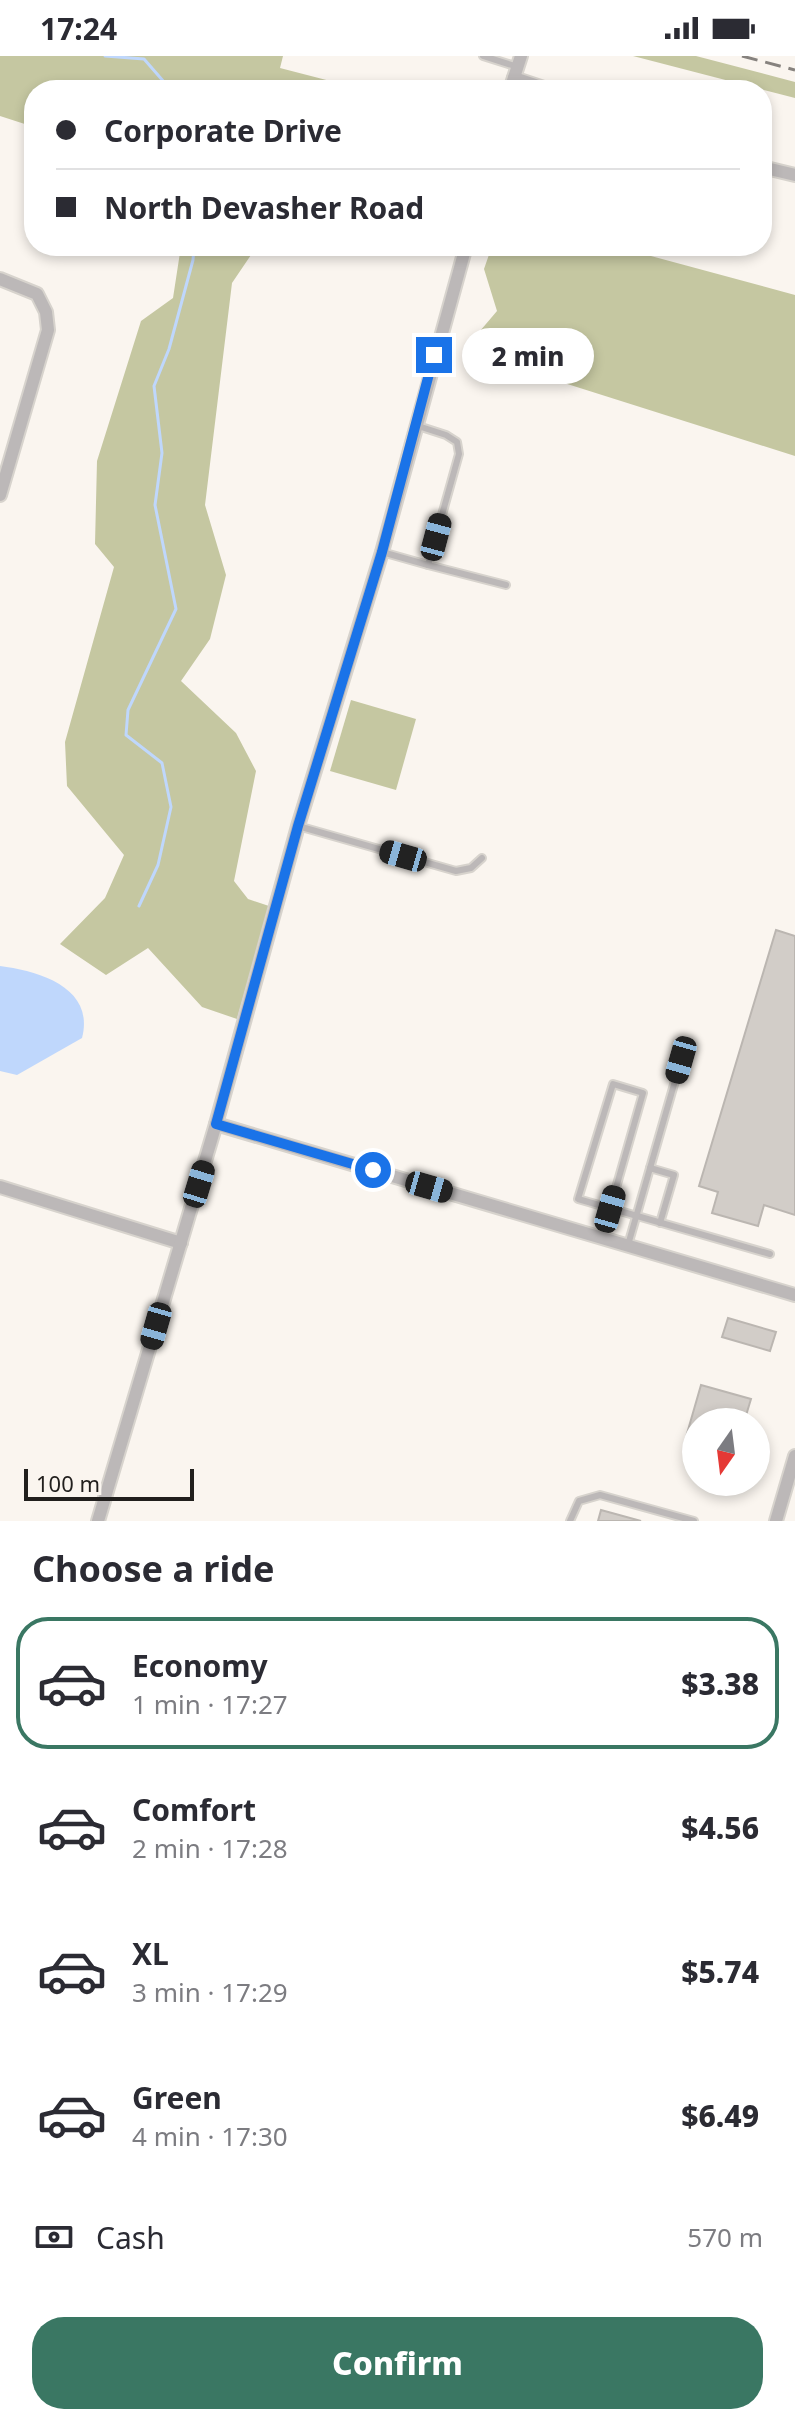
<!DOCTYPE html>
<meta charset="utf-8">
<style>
body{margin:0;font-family:"Noto Sans",sans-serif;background:#f2f2f3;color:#2b2b33;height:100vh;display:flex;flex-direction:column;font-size:30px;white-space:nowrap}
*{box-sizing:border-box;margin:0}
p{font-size:26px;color:#7c7c81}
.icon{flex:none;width:44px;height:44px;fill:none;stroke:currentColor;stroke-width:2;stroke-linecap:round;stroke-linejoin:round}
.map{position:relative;height:1465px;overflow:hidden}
.details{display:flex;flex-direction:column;background:#fff;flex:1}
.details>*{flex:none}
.hud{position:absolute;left:24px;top:24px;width:748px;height:176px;border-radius:32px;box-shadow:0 4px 12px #0003;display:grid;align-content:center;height:176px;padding:0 32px;background:#fff}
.needle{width:52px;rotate:194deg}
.tools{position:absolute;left:682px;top:1352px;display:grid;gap:16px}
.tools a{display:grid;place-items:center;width:88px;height:88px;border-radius:50%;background:#fff;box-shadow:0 4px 12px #0003;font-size:40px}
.scale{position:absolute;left:24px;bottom:20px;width:170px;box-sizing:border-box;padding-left:8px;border:4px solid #211f1d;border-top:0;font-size:22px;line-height:28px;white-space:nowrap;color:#211f1d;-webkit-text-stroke:6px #faf5ef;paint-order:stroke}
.end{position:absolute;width:36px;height:36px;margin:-18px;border:10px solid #1a73e8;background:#fff;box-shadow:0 0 0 4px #fff}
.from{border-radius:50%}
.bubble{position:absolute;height:56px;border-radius:28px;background:#fff;box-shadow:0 4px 12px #0003;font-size:26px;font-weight:800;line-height:56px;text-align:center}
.car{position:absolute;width:24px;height:48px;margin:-24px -12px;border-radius:10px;box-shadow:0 0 6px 2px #0007;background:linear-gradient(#222 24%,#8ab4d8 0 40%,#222 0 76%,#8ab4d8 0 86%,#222 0)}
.hud b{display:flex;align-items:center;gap:28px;height:76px;font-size:30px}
.hud b+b{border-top:2px solid #e1e1e2}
.hud i{width:20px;height:20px;background:#2b2b33}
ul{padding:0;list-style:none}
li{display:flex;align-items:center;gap:24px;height:132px;margin:0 16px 12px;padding:0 16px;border:4px solid transparent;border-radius:32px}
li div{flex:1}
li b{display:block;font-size:30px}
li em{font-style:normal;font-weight:800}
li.selected{border-color:#3a7763}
li>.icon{width:72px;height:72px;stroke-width:1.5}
h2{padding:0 32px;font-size:36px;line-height:96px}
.pay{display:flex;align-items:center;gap:20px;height:88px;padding:0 32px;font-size:30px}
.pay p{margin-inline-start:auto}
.button{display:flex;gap:16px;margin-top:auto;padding:16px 32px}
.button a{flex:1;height:92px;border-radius:32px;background:#3a7763;color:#fff;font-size:32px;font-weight:800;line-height:92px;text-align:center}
.status{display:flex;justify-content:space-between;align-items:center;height:56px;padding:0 40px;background:#fff;direction:ltr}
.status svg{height:22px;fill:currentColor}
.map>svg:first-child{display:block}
.green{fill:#c5c7a1}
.water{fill:#bfd7fc}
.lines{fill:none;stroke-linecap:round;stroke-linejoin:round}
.stream{stroke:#bfd7fc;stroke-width:3}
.building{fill:#d2cdc8;stroke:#bbb6b1;stroke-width:2}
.service-casing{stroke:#d7d3cd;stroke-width:10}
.minor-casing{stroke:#d7d3cd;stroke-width:16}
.service{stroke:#bcb8b8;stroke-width:6}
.minor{stroke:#bcb8b8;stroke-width:12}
.rail{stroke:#86827e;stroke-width:3;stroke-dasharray:16 8;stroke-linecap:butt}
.route{stroke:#1a73e8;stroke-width:10}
</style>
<div class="status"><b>17:24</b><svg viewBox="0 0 49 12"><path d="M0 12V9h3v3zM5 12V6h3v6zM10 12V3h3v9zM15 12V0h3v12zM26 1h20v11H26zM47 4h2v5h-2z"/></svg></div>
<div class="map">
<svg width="795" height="1465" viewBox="0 0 795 1465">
<rect width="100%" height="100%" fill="#faf5ef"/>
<g class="green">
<polygon points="0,0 283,0 280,12 365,34 34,34 34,71 0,60"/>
<polygon points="633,0 696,0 795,26 795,42"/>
<polygon points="181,190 284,190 253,196 232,227 205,449 226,519 210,583 181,625 236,677 256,715 234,825 248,843 269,850 237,963 202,951 148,892 106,919 60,888 105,842 124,799 67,730 65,686 114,511 95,488 97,405 141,265 173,242"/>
<polygon points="492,190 614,190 795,239 795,400 463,295 497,255 484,213"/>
<polygon points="351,644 416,663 396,734 330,715"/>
</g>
<path class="water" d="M0,910C40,915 95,932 82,982L17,1019L0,1015Z"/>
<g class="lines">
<g class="stream">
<polyline points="105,0 144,3 171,34"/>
<polyline points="139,850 158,809 171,751 162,707 126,679 128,654 176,553 155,449 162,397 154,330 169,293 193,204 194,190"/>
</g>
</g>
<g class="building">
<polygon points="776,874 795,880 795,1159 764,1149 758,1170 712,1157 718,1136 699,1130"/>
<polygon points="728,1262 776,1276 770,1295 722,1281"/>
<polygon points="701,1329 751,1343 744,1366 696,1366 696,1384 686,1381"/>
<polygon points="601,1454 641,1465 598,1465"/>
</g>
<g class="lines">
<g class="service-casing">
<g id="service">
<polyline points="483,0 518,11"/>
<polyline points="382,496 428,509 459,398 457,386 446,379 415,369"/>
<polyline points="428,509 506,529"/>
<polyline points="298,770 456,815 471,812 482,802"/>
<polyline points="650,1112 674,1119 660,1167"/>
<polyline points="610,1153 643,1037 613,1028 578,1143 770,1198"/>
<polyline points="628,1189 681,1004"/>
<polyline points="570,1465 579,1445 600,1439 694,1465"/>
</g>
</g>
<g class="minor-casing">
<g id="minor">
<polyline points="514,22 550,34"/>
<polyline points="510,34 521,0"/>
<polyline points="762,111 795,119"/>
<polyline points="0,223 37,238 46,256 48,274 0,439"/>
<polyline points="216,1068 795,1239"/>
<polyline points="0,1131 181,1187"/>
<polyline points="98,1465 216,1068 298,770 382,496 466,190"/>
<polyline points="776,1465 795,1400"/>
</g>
</g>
<use href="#service" class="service"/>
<use href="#minor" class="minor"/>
<polyline class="rail" points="742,0 795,14"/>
</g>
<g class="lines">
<polyline class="route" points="373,1114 216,1068 298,770 382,496 434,299"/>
</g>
</svg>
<div class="tools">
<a><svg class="needle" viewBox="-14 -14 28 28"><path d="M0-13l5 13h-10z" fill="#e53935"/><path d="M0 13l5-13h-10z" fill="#7c7c81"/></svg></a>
</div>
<div class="scale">100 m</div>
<i class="end from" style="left:373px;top:1114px"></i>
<i class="end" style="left:434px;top:299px"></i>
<div class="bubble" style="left:462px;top:272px;width:132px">2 min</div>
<i class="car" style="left:436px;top:481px;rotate:15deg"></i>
<i class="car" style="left:403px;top:800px;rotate:286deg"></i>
<i class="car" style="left:681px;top:1004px;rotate:196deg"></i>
<i class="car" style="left:199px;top:1128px;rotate:17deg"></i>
<i class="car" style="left:429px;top:1131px;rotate:106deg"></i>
<i class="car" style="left:610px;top:1153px;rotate:16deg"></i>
<i class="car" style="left:156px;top:1270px;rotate:196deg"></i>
<div class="hud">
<b><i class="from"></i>Corporate Drive</b>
<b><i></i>North Devasher Road</b>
</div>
</div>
<section class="details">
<h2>Choose a ride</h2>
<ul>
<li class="selected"><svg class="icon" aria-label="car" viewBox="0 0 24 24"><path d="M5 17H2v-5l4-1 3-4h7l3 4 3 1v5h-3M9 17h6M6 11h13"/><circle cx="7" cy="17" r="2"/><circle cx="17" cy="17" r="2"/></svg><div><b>Economy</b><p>1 min · 17:27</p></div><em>$3.38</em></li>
<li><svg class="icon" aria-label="car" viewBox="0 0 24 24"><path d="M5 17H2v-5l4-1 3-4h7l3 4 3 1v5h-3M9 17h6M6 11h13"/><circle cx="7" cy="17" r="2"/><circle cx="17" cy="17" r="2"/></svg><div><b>Comfort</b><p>2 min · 17:28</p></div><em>$4.56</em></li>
<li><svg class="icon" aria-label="car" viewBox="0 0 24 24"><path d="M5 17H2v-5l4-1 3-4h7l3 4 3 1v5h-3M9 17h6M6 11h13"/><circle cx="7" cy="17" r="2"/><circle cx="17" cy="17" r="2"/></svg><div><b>XL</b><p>3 min · 17:29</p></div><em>$5.74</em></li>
<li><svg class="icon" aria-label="car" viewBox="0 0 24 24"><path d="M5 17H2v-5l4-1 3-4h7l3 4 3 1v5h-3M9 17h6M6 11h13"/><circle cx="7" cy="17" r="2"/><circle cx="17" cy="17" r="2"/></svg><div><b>Green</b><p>4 min · 17:30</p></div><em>$6.49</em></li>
</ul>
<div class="pay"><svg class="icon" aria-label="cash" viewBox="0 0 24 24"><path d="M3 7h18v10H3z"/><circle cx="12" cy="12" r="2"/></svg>Cash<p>570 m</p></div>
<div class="button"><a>Confirm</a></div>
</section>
